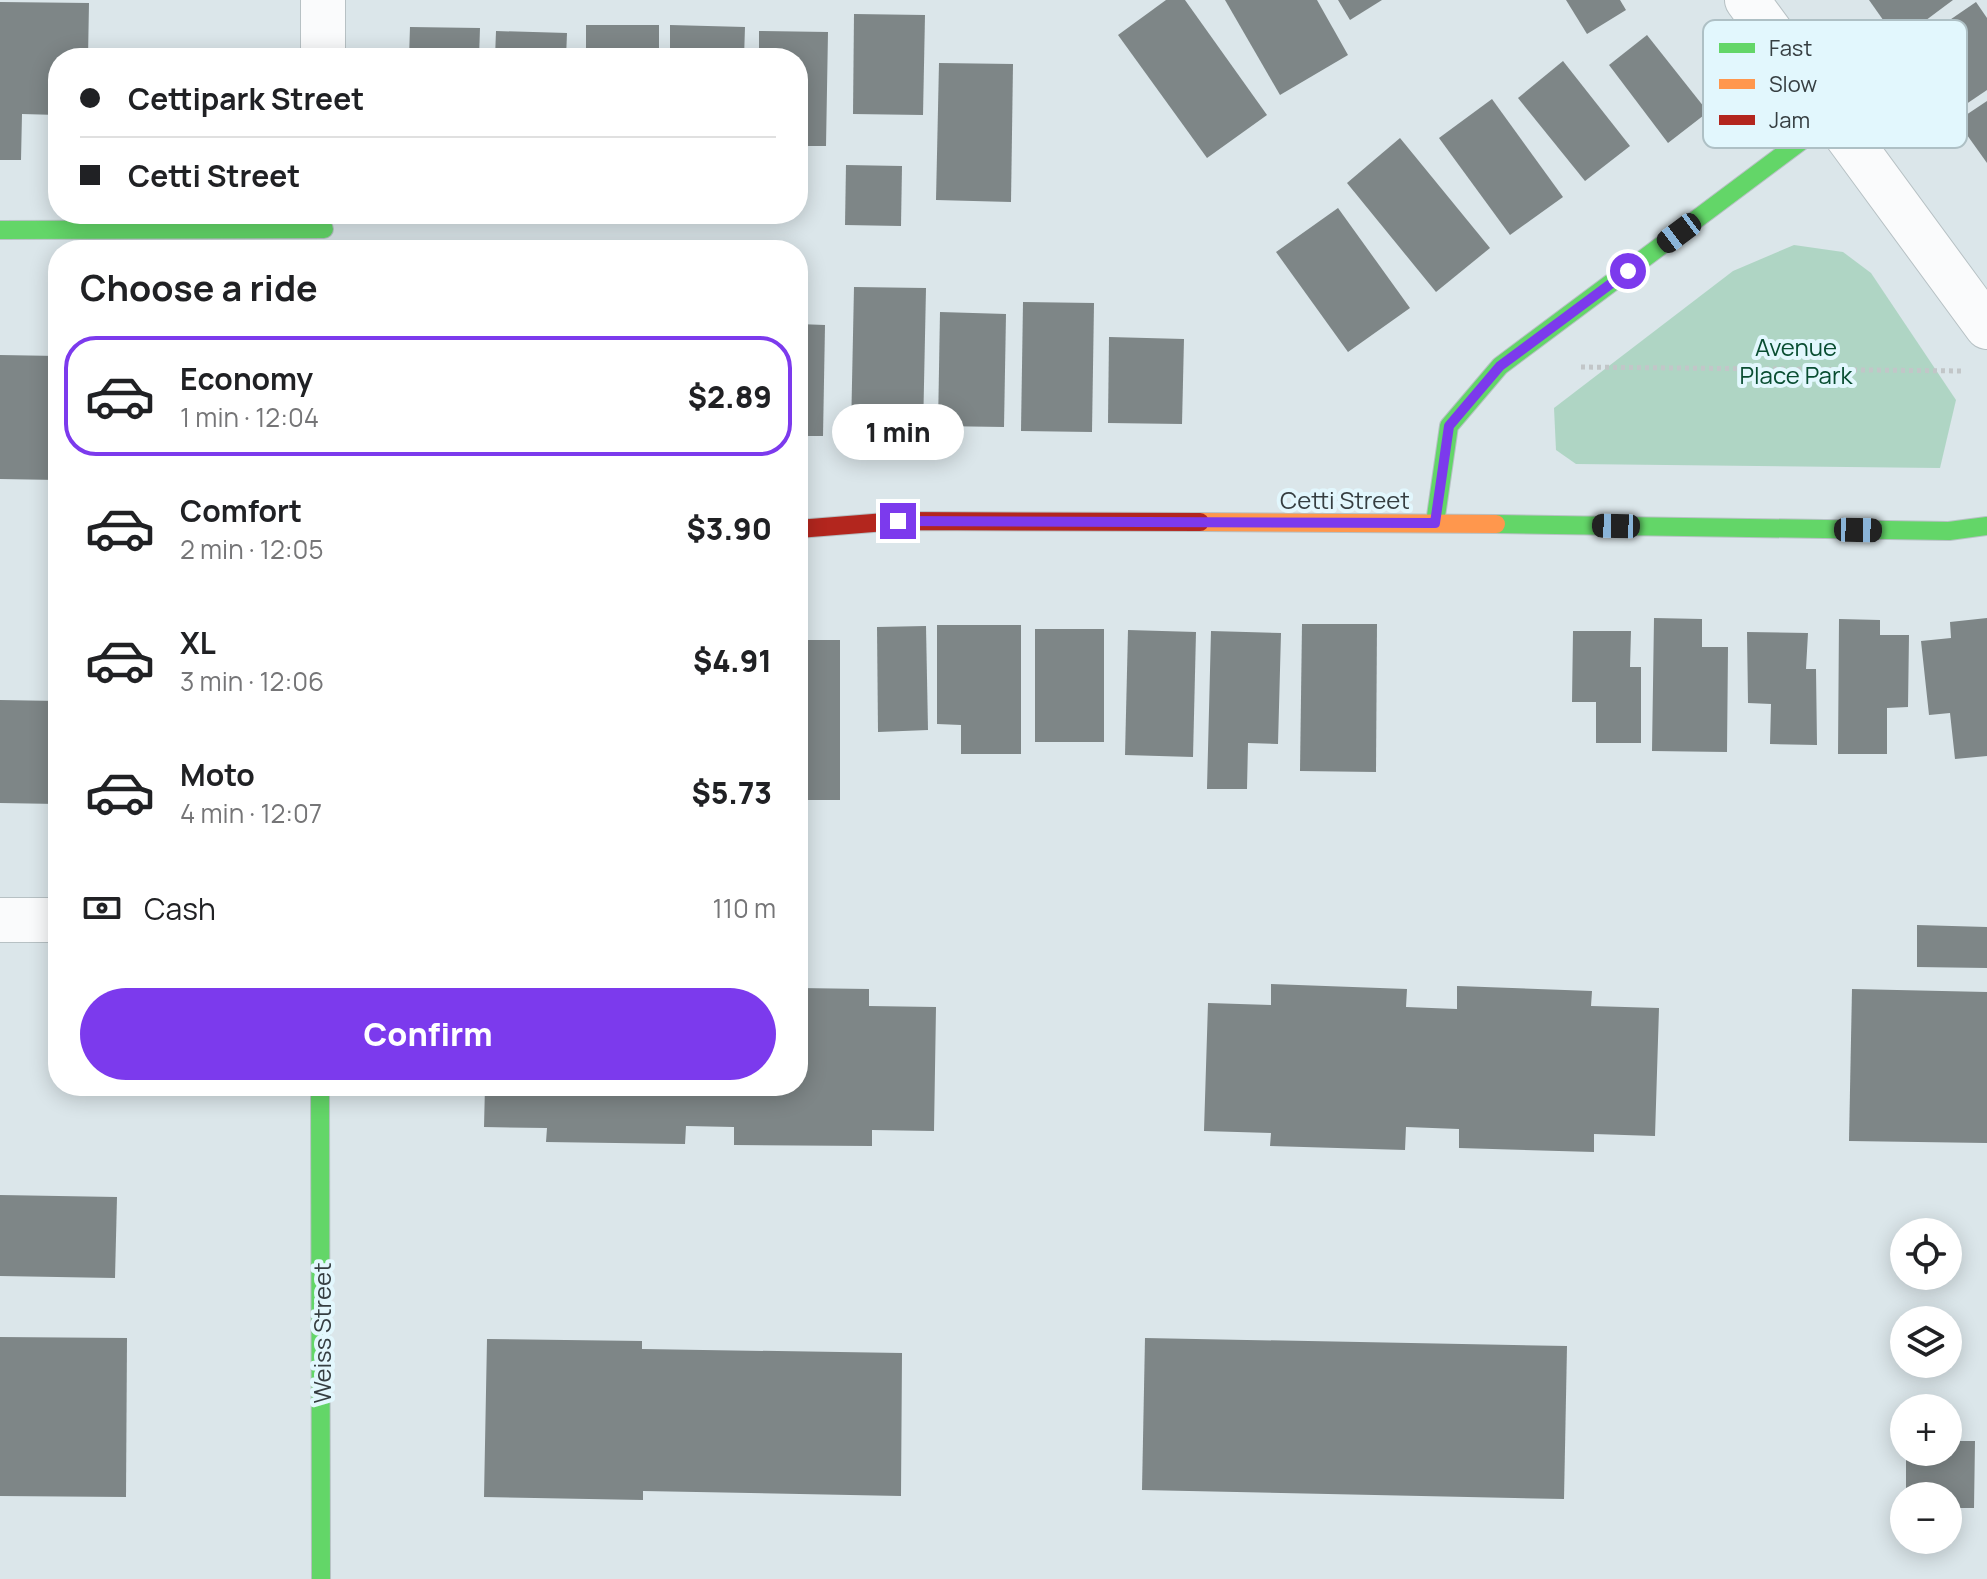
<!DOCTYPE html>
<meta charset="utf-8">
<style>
body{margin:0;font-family:Manrope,sans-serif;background:#f6f6f6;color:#202124;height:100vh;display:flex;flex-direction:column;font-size:30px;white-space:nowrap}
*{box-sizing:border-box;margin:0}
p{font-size:26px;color:#757577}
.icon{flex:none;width:44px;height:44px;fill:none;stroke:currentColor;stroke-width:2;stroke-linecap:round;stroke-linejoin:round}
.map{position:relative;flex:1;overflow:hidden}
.details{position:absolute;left:48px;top:240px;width:760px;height:856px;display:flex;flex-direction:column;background:#fff;border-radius:32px;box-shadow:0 4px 20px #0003}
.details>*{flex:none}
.hud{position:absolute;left:48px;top:48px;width:760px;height:176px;border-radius:32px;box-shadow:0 4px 20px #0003;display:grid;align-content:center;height:176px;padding:0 32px;background:#fff}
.controls{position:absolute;left:1890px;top:1218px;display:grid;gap:16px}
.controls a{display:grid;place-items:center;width:72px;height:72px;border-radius:50%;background:#fff;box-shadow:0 4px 20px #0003;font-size:40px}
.end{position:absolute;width:36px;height:36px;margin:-18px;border:10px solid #7c3aed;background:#fff;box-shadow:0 0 0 4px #fff}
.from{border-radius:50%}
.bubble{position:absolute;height:56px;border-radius:28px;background:#fff;box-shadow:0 4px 20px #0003;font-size:26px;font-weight:800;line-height:56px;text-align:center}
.car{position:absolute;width:24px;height:48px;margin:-24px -12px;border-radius:10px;box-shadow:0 0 6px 2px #0007;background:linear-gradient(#222 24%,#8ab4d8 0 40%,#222 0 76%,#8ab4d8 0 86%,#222 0)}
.hud b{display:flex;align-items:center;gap:28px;height:76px;font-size:30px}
.hud b+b{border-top:2px solid #e0e0e0}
.hud i{width:20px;height:20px;background:#202124}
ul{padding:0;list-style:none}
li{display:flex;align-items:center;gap:24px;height:120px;margin:0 16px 12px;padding:0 16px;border:4px solid transparent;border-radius:32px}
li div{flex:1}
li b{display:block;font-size:30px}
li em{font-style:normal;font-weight:800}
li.on{border-color:#7c3aed}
li>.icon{width:72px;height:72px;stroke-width:1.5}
h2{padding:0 32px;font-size:36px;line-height:96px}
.pay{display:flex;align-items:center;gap:20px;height:88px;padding:0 32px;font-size:30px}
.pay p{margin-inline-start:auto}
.button{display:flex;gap:16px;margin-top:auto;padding:16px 32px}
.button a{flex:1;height:92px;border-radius:48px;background:#7c3aed;color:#fff;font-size:32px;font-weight:800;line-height:92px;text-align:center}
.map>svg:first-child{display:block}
.green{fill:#afd5c4}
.building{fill:#7e8687}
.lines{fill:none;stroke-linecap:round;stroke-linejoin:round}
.street-casing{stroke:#b7c1c4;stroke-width:46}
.fast-casing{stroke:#b7c1c4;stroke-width:20}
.slow-casing{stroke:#b7c1c4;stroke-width:20}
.jam-casing{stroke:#b7c1c4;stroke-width:20}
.path{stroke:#c2c6c8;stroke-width:5;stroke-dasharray:4 4;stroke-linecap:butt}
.street{stroke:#fafbfc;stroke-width:44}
.fast{stroke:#63d668;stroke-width:18}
.slow{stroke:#ff974d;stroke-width:18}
.jam{stroke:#b3261e;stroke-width:18}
.route{stroke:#7c3aed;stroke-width:10}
.labels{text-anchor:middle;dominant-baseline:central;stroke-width:8;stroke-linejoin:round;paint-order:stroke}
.park-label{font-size:24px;fill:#094d31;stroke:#e2f7fd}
.street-label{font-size:24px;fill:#363e41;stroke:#e2f7fd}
.key{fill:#e2f7fd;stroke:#aec0c5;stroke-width:2}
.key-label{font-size:22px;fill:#363e41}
</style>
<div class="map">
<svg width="1987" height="1579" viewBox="0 0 1987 1579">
<rect width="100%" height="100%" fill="#dbe6ea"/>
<polygon class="green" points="1794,245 1843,252 1871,273 1956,400 1940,468 1576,464 1556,450 1554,408 1733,271"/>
<g class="building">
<polygon points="1166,0 1185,0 1267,115 1207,158 1118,35"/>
<polygon points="1225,0 1317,0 1348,55 1280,95"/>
<polygon points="1338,0 1382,0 1350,20"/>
<polygon points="1566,0 1620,0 1626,10 1587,34"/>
<polygon points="1869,0 1953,0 1898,41"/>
<polygon points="0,2 89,3 88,58 58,58 58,115 22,114 21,160 0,160"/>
<polygon points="1976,2 1987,18 1987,90 1947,117 1903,52"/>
<polygon points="854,14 925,15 923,115 853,114"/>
<rect x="586" y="25" width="73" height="33"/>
<polygon points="670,25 745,27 744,58 670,58"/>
<polygon points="410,27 480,28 479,58 409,58"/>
<polygon points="496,31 567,33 566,58 495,58"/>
<polygon points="759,31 828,32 826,146 798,146 798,58 759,58"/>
<polygon points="1647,35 1708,112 1668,143 1609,65"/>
<polygon points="1563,61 1630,146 1585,181 1518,98"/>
<polygon points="939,63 1013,64 1011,202 936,200"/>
<polygon points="1492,99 1563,197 1510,235 1439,138"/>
<polygon points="1987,101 1987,163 1957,121"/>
<polygon points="1400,138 1490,248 1436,292 1347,183"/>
<polygon points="846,165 902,166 901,226 845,225"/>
<polygon points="1338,208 1410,308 1348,352 1276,252"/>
<polygon points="854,287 926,288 923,432 851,431"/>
<polygon points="1023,302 1094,303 1092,432 1021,431"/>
<polygon points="940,312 1006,314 1004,427 938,426"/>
<polygon points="798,324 825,325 823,436 798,436"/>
<polygon points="1109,337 1184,339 1182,424 1108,423"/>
<polygon points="0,355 58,356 58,480 0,479"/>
<polygon points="1654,618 1702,619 1702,647 1728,647 1727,752 1652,751"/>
<polygon points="1987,618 1987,756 1955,759 1950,713 1929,715 1921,641 1951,638 1950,622"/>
<polygon points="1839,619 1880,620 1880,635 1909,635 1908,707 1887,708 1887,754 1838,754"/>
<polygon points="1302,624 1377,624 1376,772 1300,771"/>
<polygon points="937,625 1021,625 1021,754 961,754 961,725 937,724"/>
<polygon points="926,626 928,730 878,732 877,627"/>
<rect x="1035" y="629" width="69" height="113"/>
<polygon points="1128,630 1196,632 1193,757 1125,755"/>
<polygon points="1211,631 1281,633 1278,744 1248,743 1247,789 1207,789"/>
<polygon points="1573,631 1631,631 1630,667 1641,667 1641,743 1596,743 1596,702 1572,702"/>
<polygon points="1747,632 1808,633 1806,669 1816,669 1817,745 1770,744 1771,704 1748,703"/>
<rect x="798" y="640" width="42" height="160"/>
<polygon points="0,700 58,701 58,804 0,803"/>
<polygon points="1917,925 1987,927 1987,968 1917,967"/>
<polygon points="1271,984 1407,989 1406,1007 1457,1009 1457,986 1592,991 1591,1006 1659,1008 1655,1136 1594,1134 1594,1152 1459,1148 1459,1129 1406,1127 1405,1150 1270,1146 1271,1133 1204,1131 1208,1003 1271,1005"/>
<polygon points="798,988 869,989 869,1006 936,1007 934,1131 872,1130 872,1146 734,1145 734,1127 686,1126 685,1144 546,1142 547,1128 484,1127 485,1086 798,1086"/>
<polygon points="1852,989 1987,992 1987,1143 1849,1141"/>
<polygon points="0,1195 117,1197 115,1278 0,1276"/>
<polygon points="0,1337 127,1338 126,1497 0,1496"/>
<polygon points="1145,1338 1567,1346 1564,1499 1142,1490"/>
<polygon points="487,1339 642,1341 642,1349 902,1353 901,1496 643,1491 643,1500 484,1497"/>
<polygon points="1948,1441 1975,1441 1974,1508 1948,1508 1948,1496 1906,1496 1906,1452 1948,1452"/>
</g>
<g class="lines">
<g class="street-casing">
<g id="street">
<polyline points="323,0 323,58"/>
<polyline points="1747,0 1987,327"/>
<polyline points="0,920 58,920"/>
</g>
</g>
<g class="fast-casing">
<g id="fast">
<polyline points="0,230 324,229"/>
<polyline points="1435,523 1449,426 1500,366 1832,118"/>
<polyline points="1496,524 1949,531 1987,526"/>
<polyline points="320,1086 321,1579"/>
</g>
</g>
<g class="slow-casing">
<polyline id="slow" points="1200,522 1496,524"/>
</g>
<g class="jam-casing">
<polyline id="jam" points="798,529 898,521 1200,522"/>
</g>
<polyline class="path" points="1581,367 1963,371"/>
<use href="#street" class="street"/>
<use href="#fast" class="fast"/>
<use href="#slow" class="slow"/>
<use href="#jam" class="jam"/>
</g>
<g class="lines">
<polyline class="route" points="898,521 1435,523 1449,426 1500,366 1628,271"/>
</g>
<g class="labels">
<g class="park-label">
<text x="1796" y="346">Avenue<tspan x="1796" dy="28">Place Park</tspan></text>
</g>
<g class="street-label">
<text x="1345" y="499">Cetti Street</text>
<text transform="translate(321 1333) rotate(-90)">Weiss Street</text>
</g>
</g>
<rect x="1703" y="20" width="264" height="128" rx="12" class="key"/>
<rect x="1719" y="43" width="36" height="10" fill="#63d668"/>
<rect x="1719" y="79" width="36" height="10" fill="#ff974d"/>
<rect x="1719" y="115" width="36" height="10" fill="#b3261e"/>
<g class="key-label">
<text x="1769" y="56">Fast</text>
<text x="1769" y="92">Slow</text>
<text x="1769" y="128">Jam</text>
</g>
</svg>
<div class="controls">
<a><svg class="icon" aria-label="locate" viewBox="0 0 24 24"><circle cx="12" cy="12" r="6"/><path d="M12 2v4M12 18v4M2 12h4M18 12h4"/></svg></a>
<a><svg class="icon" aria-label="layers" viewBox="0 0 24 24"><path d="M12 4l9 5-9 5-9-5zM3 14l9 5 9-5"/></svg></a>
<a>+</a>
<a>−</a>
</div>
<i class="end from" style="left:1628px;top:271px"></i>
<i class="end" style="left:898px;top:521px"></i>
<div class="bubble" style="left:832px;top:404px;width:132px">1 min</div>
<i class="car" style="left:1679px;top:233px;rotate:233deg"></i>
<i class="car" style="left:1616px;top:526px;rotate:271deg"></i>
<i class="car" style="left:1858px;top:530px;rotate:91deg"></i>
<div class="hud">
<b><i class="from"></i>Cettipark Street</b>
<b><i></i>Cetti Street</b>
</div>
<section class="details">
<h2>Choose a ride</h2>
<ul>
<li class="on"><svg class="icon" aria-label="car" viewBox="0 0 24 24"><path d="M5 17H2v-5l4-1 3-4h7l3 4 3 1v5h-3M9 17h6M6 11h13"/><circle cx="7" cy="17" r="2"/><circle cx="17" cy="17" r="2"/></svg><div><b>Economy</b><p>1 min · 12:04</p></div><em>$2.89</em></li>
<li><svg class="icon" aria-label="car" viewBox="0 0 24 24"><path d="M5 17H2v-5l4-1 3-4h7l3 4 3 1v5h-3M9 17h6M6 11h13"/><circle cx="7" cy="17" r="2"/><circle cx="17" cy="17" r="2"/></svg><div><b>Comfort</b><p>2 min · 12:05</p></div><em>$3.90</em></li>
<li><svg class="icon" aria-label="car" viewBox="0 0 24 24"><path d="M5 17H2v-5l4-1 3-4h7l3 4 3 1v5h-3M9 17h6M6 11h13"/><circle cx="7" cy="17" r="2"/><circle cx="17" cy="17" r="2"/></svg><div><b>XL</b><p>3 min · 12:06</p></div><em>$4.91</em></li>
<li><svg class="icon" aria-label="car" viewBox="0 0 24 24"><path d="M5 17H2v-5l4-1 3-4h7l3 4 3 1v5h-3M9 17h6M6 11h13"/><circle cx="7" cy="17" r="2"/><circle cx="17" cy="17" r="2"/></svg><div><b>Moto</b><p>4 min · 12:07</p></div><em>$5.73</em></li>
</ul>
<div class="pay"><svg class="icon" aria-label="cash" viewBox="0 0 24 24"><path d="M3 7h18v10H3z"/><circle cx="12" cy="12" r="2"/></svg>Cash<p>110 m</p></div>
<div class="button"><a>Confirm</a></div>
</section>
</div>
